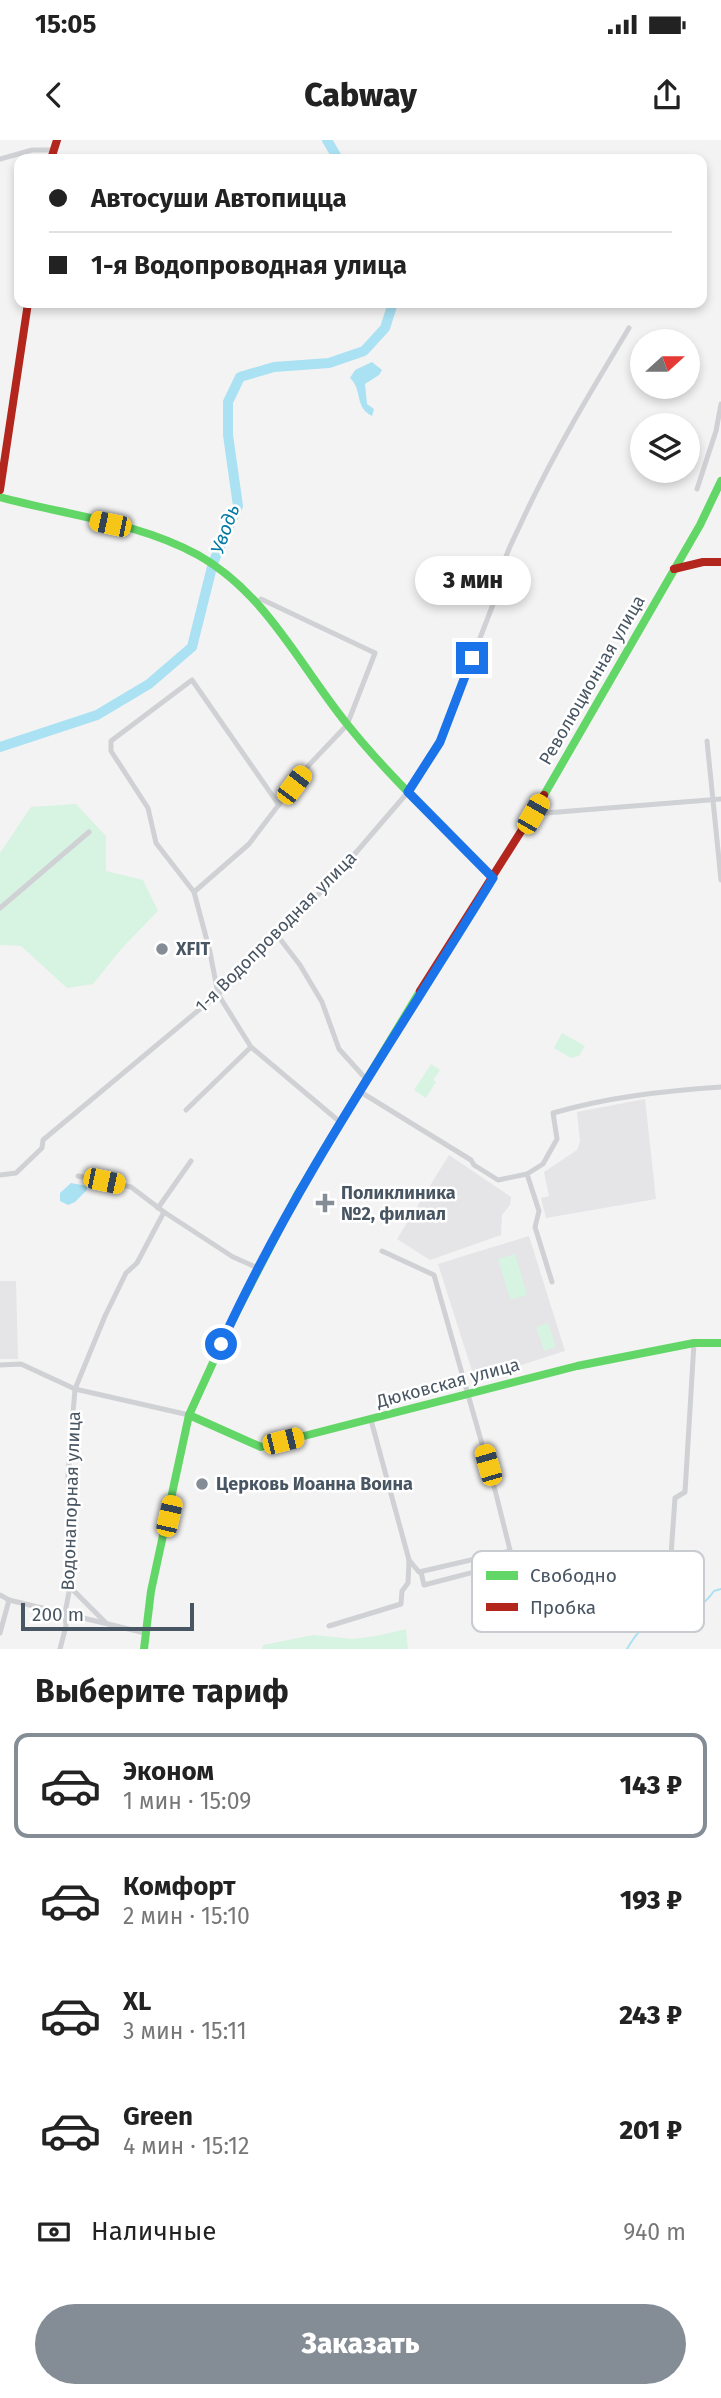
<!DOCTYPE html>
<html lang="ru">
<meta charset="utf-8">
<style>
body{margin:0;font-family:"Fira Sans",sans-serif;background:#f6f6f6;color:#222;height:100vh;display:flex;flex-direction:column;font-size:26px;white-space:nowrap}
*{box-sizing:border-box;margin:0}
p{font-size:23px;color:#767676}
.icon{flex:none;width:38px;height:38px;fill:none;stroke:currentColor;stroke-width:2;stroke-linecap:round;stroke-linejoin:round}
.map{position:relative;height:1509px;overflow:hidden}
.sheet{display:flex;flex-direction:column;background:#fff;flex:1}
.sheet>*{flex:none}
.top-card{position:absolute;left:14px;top:14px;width:693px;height:154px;border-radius:14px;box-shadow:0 4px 10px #0003;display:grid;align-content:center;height:154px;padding:0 35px;background:#fff}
.needle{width:46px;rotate:69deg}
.buttons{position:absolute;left:630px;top:189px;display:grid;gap:14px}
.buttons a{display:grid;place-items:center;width:70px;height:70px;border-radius:50%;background:#fff;box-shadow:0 4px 10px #0003;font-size:35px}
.scale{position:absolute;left:21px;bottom:18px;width:173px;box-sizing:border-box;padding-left:7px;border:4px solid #485562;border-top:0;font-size:19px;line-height:24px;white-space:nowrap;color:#485562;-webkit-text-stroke:5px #fff;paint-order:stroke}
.end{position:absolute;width:32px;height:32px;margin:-16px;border:9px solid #1a73e8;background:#fff;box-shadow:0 0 0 4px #fff}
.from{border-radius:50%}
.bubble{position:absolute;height:49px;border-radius:24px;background:#fff;box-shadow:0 4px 10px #0003;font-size:23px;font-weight:800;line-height:49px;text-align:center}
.car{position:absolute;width:21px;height:42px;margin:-21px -10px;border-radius:9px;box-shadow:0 0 5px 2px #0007;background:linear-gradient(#f5c518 24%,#345 0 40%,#f5c518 0 76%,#345 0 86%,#f5c518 0)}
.top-card b{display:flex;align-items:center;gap:24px;height:66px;font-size:26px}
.top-card b+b{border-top:2px solid #e0e0e0}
.top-card i{width:18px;height:18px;background:#222}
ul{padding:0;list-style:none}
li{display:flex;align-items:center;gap:21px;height:105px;margin:0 14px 10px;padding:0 21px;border:4px solid transparent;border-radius:14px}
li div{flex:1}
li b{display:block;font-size:26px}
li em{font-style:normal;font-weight:800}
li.active{border-color:#848c95}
li>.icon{width:63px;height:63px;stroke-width:1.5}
h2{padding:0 35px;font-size:32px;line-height:84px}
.pay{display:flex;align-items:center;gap:18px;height:77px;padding:0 35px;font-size:26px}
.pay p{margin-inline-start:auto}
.action{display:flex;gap:14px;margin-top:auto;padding:14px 35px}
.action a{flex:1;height:80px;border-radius:42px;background:#848c95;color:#fff;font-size:28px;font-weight:800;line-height:80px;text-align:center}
.status{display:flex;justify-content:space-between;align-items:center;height:49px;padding:0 35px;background:#fff;direction:ltr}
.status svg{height:19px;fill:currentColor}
header{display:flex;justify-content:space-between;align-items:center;height:91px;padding:0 35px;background:#fff;font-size:32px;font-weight:800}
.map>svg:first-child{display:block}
.education{fill:#e5e4e6}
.green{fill:#d7f3e2}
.water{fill:#aae1f3}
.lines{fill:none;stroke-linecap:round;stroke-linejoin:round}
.stream{stroke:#aae1f3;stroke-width:2}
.river{stroke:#aae1f3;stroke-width:10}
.street{stroke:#cfd1d4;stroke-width:5}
.fast{stroke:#63d668;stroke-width:8}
.jam{stroke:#b3261e;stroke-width:8}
.route{stroke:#1a73e8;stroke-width:9}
.poi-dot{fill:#848c95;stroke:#fff;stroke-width:2.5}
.labels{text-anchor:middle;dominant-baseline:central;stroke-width:5;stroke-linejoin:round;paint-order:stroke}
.street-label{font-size:18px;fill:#485562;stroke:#fff}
.poi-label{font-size:18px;font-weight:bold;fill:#485562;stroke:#fff;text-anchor:start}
.water-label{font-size:19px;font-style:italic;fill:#047aa2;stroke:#fff}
.key{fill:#fff;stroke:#c8ccd0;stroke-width:2}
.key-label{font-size:19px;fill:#485562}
</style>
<div class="status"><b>15:05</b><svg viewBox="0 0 49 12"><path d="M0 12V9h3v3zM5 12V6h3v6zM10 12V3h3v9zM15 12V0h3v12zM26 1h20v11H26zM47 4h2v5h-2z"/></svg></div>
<header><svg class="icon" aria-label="back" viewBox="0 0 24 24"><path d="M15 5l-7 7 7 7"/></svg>Cabway<svg class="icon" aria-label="share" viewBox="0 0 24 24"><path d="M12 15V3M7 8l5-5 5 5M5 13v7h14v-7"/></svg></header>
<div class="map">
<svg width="721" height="1509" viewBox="0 0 721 1509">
<rect width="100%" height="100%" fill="#f4f3f3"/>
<g class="education">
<polygon points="645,959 656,1059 546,1078 541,1058 549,1056 544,1032 577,1010 580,1001 577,972"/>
<polygon points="449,1015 511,1057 510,1065 502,1075 501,1095 430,1120 397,1099"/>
<polygon points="529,1096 565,1211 475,1240 438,1124"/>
<polygon points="0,1141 16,1141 18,1219 0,1219"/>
</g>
<g class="green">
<polygon points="76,664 106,696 106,731 143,740 158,771 122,808 93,844 67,848 21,806 0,805 0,713 31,667"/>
<polygon points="562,893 585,906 579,916 571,918 554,908"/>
<polygon points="431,924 440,930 433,940 436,942 426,958 414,950"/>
<polygon points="515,1114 527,1155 510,1160 498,1119"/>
<polygon points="548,1183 556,1207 544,1211 536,1187"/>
<polygon points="406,1489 408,1509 262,1509 263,1505 313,1495 353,1499 376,1496"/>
</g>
<g class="water">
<path d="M372,222L382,230L379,235L365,244L367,264L374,269L372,276C354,267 363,250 350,238L355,230Z"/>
<polygon points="71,1043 87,1046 87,1050 75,1062 68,1065 60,1061 60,1053"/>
</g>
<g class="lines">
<path class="stream" d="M627,1509C633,1499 638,1491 648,1484C656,1480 666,1481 675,1479C692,1474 704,1465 714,1451L721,1449"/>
<g class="river">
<polyline points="327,0 338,19"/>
<polyline points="0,607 97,575 149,544 192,507 213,423 238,366 228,295 228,262 240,237 274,227 329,223 364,211 385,188 393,163"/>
</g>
<g class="street">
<polyline points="0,19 32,10 54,10"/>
<polyline points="697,349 716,291 721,264"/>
<polyline points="707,601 721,740"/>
<polyline points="279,665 192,540 111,601 111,611 148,668 156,703 194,752 210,812 218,854 251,907 340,982"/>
<polyline points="533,674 721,659"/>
<polyline points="194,752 249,704 309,625 347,585 375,513 261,459"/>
<polyline points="0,768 89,692"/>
<polyline points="277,795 300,825 322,862 339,909 366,939"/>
<path d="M359,951L471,1020L474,1025L498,1040L527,1034L543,1024L557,999L553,973C608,957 664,951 721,947"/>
<polyline points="186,970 251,907"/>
<polyline points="527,1034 539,1071 535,1087 552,1142"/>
<path d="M0,1035L16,1033L42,1008L43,1000L218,854L328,745L408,652L440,602L502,441C501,420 513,401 522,381C553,314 591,251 629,188"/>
<polyline points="78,1036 131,1047 164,1072 233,1117 258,1128"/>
<polyline points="158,1068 191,1021"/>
<polyline points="382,1111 434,1135 494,1346 513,1422 519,1433 535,1436 584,1420"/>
<polyline points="0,1225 21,1224 75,1249 189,1275"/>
<polyline points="671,1415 675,1358 685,1352 694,1203"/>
<polyline points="409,1420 419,1432 510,1411"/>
<polyline points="421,1432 424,1445 513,1422"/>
<polyline points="70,1447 105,1482"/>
<polyline points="0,1455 9,1460 145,1493"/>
<polyline points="329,1486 401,1464 402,1451 408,1443 409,1420 371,1280"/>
<polyline points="0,1493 9,1460"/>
<polyline points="60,1509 66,1486 65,1473 70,1447 68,1336 75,1249 105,1176 126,1133 137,1123 164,1072"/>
</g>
<g class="fast">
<path d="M0,357C65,375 138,382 198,415C266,453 300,526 347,584C391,639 444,687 493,738"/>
<polyline points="544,655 700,385 721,341"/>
<polyline points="189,1275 261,1307 577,1226 694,1203 721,1203"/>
<polyline points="144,1509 151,1451 189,1275 232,1181 297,1055 420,851"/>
</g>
<g class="jam">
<polyline points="51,19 57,0"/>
<polyline points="0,350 28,163"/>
<polyline points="674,429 703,422 721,422"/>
<polyline points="420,851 544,655"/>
</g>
</g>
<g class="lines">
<path class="route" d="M221,1204C296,1040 399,892 493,738L408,652L440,602L472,518"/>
</g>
<g class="poi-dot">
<circle cx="162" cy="809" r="7"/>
<path d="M321.5 1052.5h7v7h7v7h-7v7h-7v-7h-7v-7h7z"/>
<circle cx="202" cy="1344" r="7"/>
</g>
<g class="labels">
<g class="street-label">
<text transform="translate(592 540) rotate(-60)">Революционная улица</text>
<text transform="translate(276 792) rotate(-45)">1-я Водопроводная улица</text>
<text transform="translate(448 1243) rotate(-15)">Дюковская улица</text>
<text transform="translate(71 1361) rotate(-88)">Водонапорная улица</text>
</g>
<g class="poi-label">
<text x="176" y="809">XFIT</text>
<text x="341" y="1053">Поликлиника<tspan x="341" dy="21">№2, филиал</tspan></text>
<text x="216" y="1344">Церковь Иоанна Воина</text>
</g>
<g class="water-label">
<text transform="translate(225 389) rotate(-70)">Уводь</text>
</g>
</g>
<rect x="472" y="1411" width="232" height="81" rx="10" class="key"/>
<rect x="486" y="1431" width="32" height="9" fill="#63d668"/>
<rect x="486" y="1463" width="32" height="8" fill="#b3261e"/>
<g class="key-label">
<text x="530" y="1442">Свободно</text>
<text x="530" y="1474">Пробка</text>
</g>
</svg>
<div class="buttons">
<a><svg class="needle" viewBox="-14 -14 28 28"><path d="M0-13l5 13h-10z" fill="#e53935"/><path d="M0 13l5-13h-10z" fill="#767676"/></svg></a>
<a><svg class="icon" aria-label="layers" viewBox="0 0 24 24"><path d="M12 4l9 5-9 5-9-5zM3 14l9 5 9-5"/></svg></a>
</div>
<div class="scale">200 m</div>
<i class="end from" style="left:221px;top:1204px"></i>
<i class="end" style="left:472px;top:518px"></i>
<div class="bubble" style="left:415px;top:416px;width:116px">3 мин</div>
<i class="car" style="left:110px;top:384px;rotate:282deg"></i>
<i class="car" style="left:294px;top:645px;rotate:37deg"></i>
<i class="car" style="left:533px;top:674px;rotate:30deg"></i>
<i class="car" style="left:104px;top:1041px;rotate:102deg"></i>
<i class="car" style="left:283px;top:1301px;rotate:76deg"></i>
<i class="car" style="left:488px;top:1325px;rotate:344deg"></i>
<i class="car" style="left:169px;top:1376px;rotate:13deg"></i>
<div class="top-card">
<b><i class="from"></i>Автосуши Автопицца</b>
<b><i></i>1-я Водопроводная улица</b>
</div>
</div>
<section class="sheet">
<h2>Выберите тариф</h2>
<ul>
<li class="active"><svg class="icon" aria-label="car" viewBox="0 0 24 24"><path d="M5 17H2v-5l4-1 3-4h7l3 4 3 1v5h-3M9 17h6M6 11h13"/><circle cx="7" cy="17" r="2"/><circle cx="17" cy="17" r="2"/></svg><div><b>Эконом</b><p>1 мин · 15:09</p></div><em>143 ₽</em></li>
<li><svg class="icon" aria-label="car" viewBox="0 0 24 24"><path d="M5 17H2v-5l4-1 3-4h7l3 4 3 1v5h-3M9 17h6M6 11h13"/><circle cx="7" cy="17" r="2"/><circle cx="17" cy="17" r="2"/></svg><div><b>Комфорт</b><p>2 мин · 15:10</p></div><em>193 ₽</em></li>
<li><svg class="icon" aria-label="car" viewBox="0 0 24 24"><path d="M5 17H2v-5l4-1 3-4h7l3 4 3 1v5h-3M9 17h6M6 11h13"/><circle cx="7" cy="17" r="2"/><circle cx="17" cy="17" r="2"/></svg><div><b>XL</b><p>3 мин · 15:11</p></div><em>243 ₽</em></li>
<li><svg class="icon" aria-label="car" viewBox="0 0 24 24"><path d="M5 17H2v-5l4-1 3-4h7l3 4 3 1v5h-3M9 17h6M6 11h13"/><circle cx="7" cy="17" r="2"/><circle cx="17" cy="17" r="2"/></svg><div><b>Green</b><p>4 мин · 15:12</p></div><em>201 ₽</em></li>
</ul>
<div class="pay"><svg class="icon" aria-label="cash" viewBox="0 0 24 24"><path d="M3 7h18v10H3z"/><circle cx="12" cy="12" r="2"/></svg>Наличные<p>940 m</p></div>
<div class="action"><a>Заказать</a></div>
</section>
